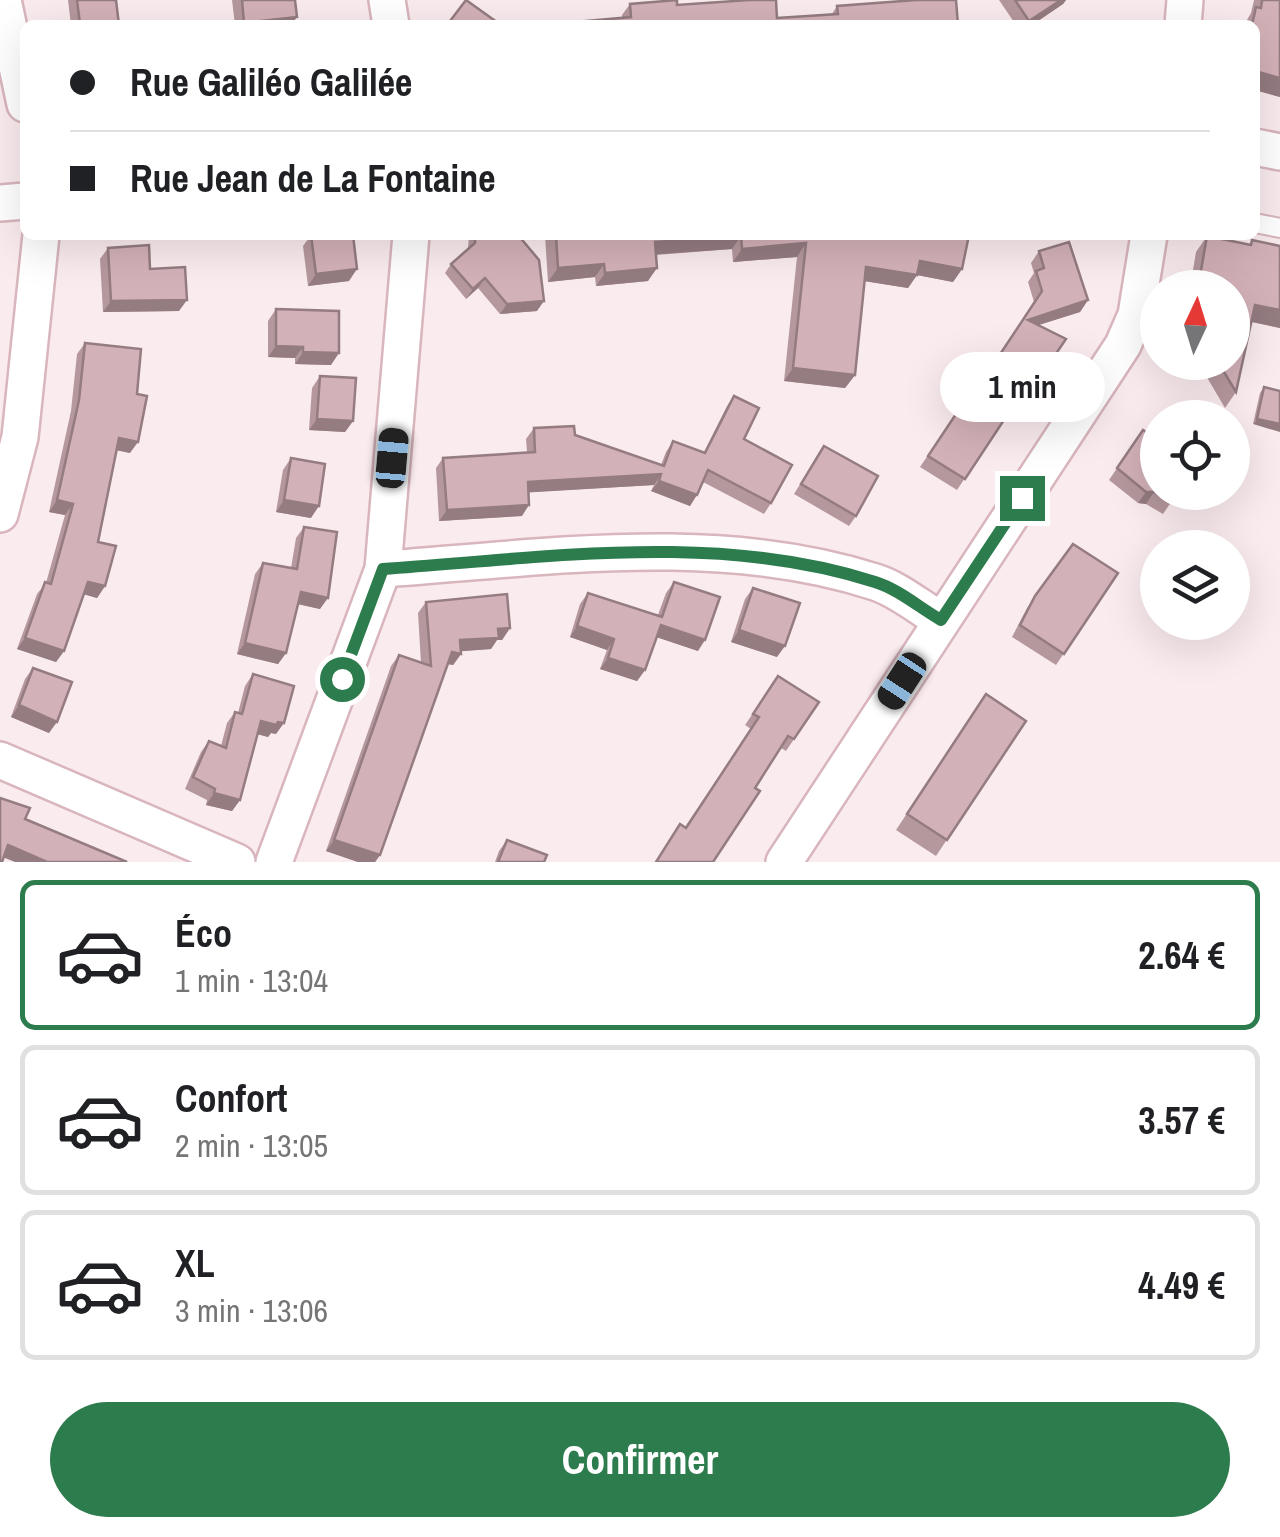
<!DOCTYPE html>
<html lang="fr">
<meta charset="utf-8">
<style>
body{margin:0;font-family:"Archivo Narrow",sans-serif;background:#f2f2f2;color:#202124;height:100vh;display:flex;flex-direction:column;font-size:38px;white-space:nowrap}
*{box-sizing:border-box;margin:0}
p{font-size:32px;color:#757577}
.icon{flex:none;width:55px;height:55px;fill:none;stroke:currentColor;stroke-width:2;stroke-linecap:round;stroke-linejoin:round}
.map{position:relative;height:862px;overflow:hidden}
.side{display:flex;flex-direction:column;background:#fff;flex:1}
.side>*{flex:none}
.guide{position:absolute;left:20px;top:20px;width:1240px;height:220px;border-radius:15px;box-shadow:0 10px 40px #0002;display:grid;align-content:center;height:220px;padding:0 50px;background:#fff}
.needle{width:65px;rotate:4deg}
.controls{position:absolute;left:1140px;top:270px;display:grid;gap:20px}
.controls a{display:grid;place-items:center;width:110px;height:110px;border-radius:50%;background:#fff;box-shadow:0 10px 40px #0002;font-size:50px}
.end{position:absolute;width:45px;height:45px;margin:-22px;border:12px solid #2d7c4d;background:#fff;box-shadow:0 0 0 5px #fff}
.from{border-radius:50%}
.bubble{position:absolute;height:70px;border-radius:35px;background:#fff;box-shadow:0 10px 40px #0002;font-size:32px;font-weight:700;line-height:70px;text-align:center}
.car{position:absolute;width:30px;height:60px;margin:-30px -15px;border-radius:12px;box-shadow:0 0 8px 2px #0007;background:linear-gradient(#222 24%,#8ab4d8 0 40%,#222 0 76%,#8ab4d8 0 86%,#222 0)}
.guide b{display:flex;align-items:center;gap:35px;height:95px;font-size:38px}
.guide b+b{border-top:2px solid #e0e0e0}
.guide i{width:25px;height:25px;background:#202124}
ul{padding:18px 0 0;list-style:none}
li{display:flex;align-items:center;gap:30px;height:150px;margin:0 20px 15px;padding:0 30px;border:5px solid #e0e0e0;border-radius:15px}
li div{flex:1}
li b{display:block;font-size:38px}
li em{font-style:normal;font-weight:700}
li.selected{border-color:#2d7c4d}
li>.icon{width:90px;height:90px;stroke-width:1.5}
.primary-button{display:flex;gap:20px;margin-top:auto;padding:20px 50px}
.primary-button a{flex:1;height:115px;border-radius:60px;background:#2d7c4d;color:#fff;font-size:40px;font-weight:700;line-height:115px;text-align:center}
.map>svg:first-child{display:block}
.lines{fill:none;stroke-linecap:round;stroke-linejoin:round}
.service-casing{stroke:#d9b5bd;stroke-width:22}
.minor-casing{stroke:#d9b5bd;stroke-width:40}
.service{stroke:#fff;stroke-width:18}
.minor{stroke:#fff;stroke-width:35}
.wall{fill:#b5989e}
.shaded-wall{fill:#947c81}
.building{fill:#d3b1b8;stroke:#947c81;stroke-width:2.5}
.route{stroke:#2d7c4d;stroke-width:12}
</style>
<div class="map">
<svg width="1280" height="862" viewBox="0 0 1280 862">
<rect width="100%" height="100%" fill="#faebee"/>
<g class="lines">
<g class="service-casing">
<polyline id="service" points="1255,223 1280,228"/>
</g>
<g class="minor-casing">
<g id="minor">
<polyline points="3,0 25,104"/>
<polyline points="387,0 391,25"/>
<polyline points="1183,25 1185,0"/>
<polyline points="1255,147 1280,152"/>
<polyline points="0,203 25,201"/>
<polyline points="0,514 20,437 41,235"/>
<path d="M383,569C546,558 716,531 875,582C898,589 920,608 941,620"/>
<polyline points="0,760 237,862"/>
<polyline points="274,862 383,569 411,235"/>
<polyline points="784,862 1123,345 1136,315 1149,235"/>
</g>
</g>
<use href="#service" class="service"/>
<use href="#minor" class="minor"/>
</g>
<g class="wall">
<polygon points="68,0 116,0 119,25 71,25"/>
<polygon points="232,0 295,0 291,25 235,25"/>
<polygon points="914,0 956,0 958,25 552,25 622,18 622,15 630,4 677,5 777,18 832,14 837,6"/>
<polygon points="999,0 1066,0 1063,4 1032,25 1016,25"/>
<polygon points="1254,0 1280,0 1280,97 1255,90 1255,25 1244,25 1251,13"/>
<polygon points="311,235 349,281 308,286 303,246"/>
<polygon points="469,235 518,235 537,311 500,314 478,288 466,299 445,273 451,264 468,249"/>
<polygon points="545,235 969,235 962,269 953,282 917,275 908,288 865,281 855,375 845,388 784,381 797,257 733,262 732,249 656,255 648,281 596,286 595,277 548,282"/>
<polygon points="1207,236 1249,245 1252,240 1280,246 1280,328 1251,322 1236,392 1225,408 1198,362 1232,362 1232,288 1190,288 1196,252"/>
<polygon points="108,248 150,269 179,311 103,312 100,259"/>
<polygon points="1039,251 1088,300 1080,312 1038,325 1066,339 1039,379 1034,375 957,490 920,467 956,414 958,416 1034,302 1028,282 1034,273 1031,263"/>
<polygon points="276,309 331,365 295,364 295,358 268,357 268,321"/>
<polygon points="85,343 130,453 116,450 98,542 105,586 97,598 83,594 64,651 56,662 17,649 37,594 46,583 65,515 49,512 71,411 77,354"/>
<polygon points="320,376 353,421 345,432 309,430 312,388"/>
<polygon points="1264,387 1280,391 1253,424 1260,393"/>
<polygon points="734,396 744,439 771,503 764,514 703,482 690,506 651,491 654,485 528,492 522,516 439,521 436,468 443,458 527,452 526,439 534,428 575,435 661,465 666,452 673,441 704,452 727,406"/>
<polygon points="1143,430 1152,436 1178,492 1163,514 1146,504 1138,503 1109,480"/>
<polygon points="824,446 856,516 849,526 794,494"/>
<polygon points="291,458 311,518 276,512 283,470"/>
<polygon points="304,527 320,609 298,604 286,653 278,664 237,654 255,574 263,563 291,568 296,538"/>
<polygon points="1073,544 1118,573 1056,665 1012,637 1027,608"/>
<polygon points="674,582 698,651 657,637 645,670 637,681 600,669 607,650 570,637 580,604 588,593 658,615 666,593"/>
<polygon points="753,588 777,657 731,642 745,599"/>
<polygon points="426,602 510,628 502,640 497,640 491,649 460,651 461,654 453,665 447,664 380,855 375,862 358,862 326,851 391,666 399,655 421,663 418,613"/>
<polygon points="33,668 49,733 11,717 25,679"/>
<polygon points="253,674 276,734 271,733 268,737 258,734 240,800 232,811 206,805 207,800 185,789 201,752 209,741 221,746 227,723 235,712 238,713 245,686"/>
<polygon points="778,676 819,702 786,751 781,748 685,827 751,729 745,725"/>
<polygon points="986,694 1026,721 936,856 896,830"/>
<polygon points="507,840 544,862 495,862 499,851"/>
</g>
<g class="shaded-wall">
<polygon points="1061,0 1066,0 1063,4 1032,25 1026,25 1029,21"/>
<polygon points="297,17 291,25 243,25 244,23"/>
<polygon points="1255,71 1280,78 1280,97 1255,90"/>
<polygon points="741,236 732,249 646,255 655,242"/>
<polygon points="806,243 797,257 733,262 742,249"/>
<polygon points="920,261 962,269 953,282 917,275 908,288 857,280 866,267"/>
<polygon points="604,264 595,277 548,282 558,268"/>
<polygon points="657,268 648,281 596,286 605,273"/>
<polygon points="357,269 349,281 308,286 316,274"/>
<polygon points="485,278 478,288 466,299 473,289"/>
<polygon points="187,300 179,311 103,312 111,301"/>
<polygon points="1088,300 1080,312 1020,331 1028,320"/>
<polygon points="544,301 537,311 500,314 507,304"/>
<polygon points="1255,305 1280,310 1280,328 1244,320"/>
<polygon points="276,346 303,347 295,358 268,357"/>
<polygon points="303,352 339,353 331,365 295,364"/>
<polygon points="793,368 855,375 845,388 784,381"/>
<polygon points="317,419 353,421 345,432 309,430"/>
<polygon points="1257,419 1280,424 1280,432 1253,424"/>
<polygon points="119,438 138,442 130,453 111,449"/>
<polygon points="661,474 654,485 520,493 528,482"/>
<polygon points="659,481 697,495 690,506 651,491"/>
<polygon points="1146,492 1154,492 1146,504 1138,503"/>
<polygon points="57,500 73,504 65,515 49,512"/>
<polygon points="284,500 319,506 311,518 276,512"/>
<polygon points="529,505 522,516 439,521 447,510"/>
<polygon points="88,582 105,586 97,598 80,593"/>
<polygon points="301,592 328,598 320,609 293,603"/>
<polygon points="661,625 705,640 698,651 653,636"/>
<polygon points="577,626 614,639 607,650 570,637"/>
<polygon points="510,628 502,640 497,640 491,649 452,652 460,640 498,629"/>
<polygon points="739,630 785,646 777,657 731,642"/>
<polygon points="25,638 64,651 56,662 17,649"/>
<polygon points="245,643 286,653 278,664 237,654"/>
<polygon points="452,652 461,654 453,665 444,663"/>
<polygon points="608,658 645,670 637,681 600,669"/>
<polygon points="19,705 57,722 49,733 11,717"/>
<polygon points="261,721 278,722 284,723 276,734 271,733 268,737 253,733"/>
<polygon points="214,793 240,800 232,811 206,805"/>
<polygon points="334,840 380,855 375,862 358,862 326,851"/>
<polygon points="8,845 47,862 15,862 0,856"/>
</g>
<g class="building">
<polygon points="77,0 116,0 119,25 80,24"/>
<polygon points="242,0 295,0 297,17 244,23"/>
<polygon points="466,0 501,25 447,25"/>
<polygon points="677,0 677,5 749,0 776,0 777,18 838,14 837,6 916,0 956,0 958,25 553,25 553,24 631,17 630,4"/>
<polygon points="1015,0 1061,0 1029,21"/>
<polygon points="1262,0 1280,0 1280,78 1255,71 1255,25 1252,25 1256,7 1261,8"/>
<polygon points="311,235 353,235 357,269 316,274"/>
<polygon points="475,235 518,235 539,260 544,301 507,304 485,278 473,289 451,264 475,243"/>
<polygon points="556,235 969,235 962,269 920,261 917,275 866,267 855,375 793,368 806,243 742,249 741,236 655,242 657,268 605,273 604,264 558,268"/>
<polygon points="1207,236 1251,245 1252,240 1280,246 1280,310 1255,305 1236,392 1218,362 1232,362 1232,288 1198,288"/>
<polygon points="1069,242 1088,300 1028,320 1066,339 1047,367 1041,364 965,479 928,456 956,414 959,416 1042,291 1036,271 1044,268 1039,251"/>
<polygon points="149,245 150,269 185,267 187,300 111,301 108,248"/>
<polygon points="276,309 339,311 339,353 303,352 303,347 276,346"/>
<polygon points="85,343 141,349 137,394 147,396 138,442 119,438 98,542 116,546 105,586 88,582 64,651 25,638 45,582 51,584 73,504 57,500 79,400"/>
<polygon points="320,376 356,378 353,421 317,419"/>
<polygon points="1264,387 1280,391 1280,424 1257,419"/>
<polygon points="734,396 759,408 744,439 792,465 771,503 708,470 697,495 659,481 661,474 528,482 529,505 447,510 443,458 535,452 534,428 574,426 575,435 664,466 673,441 705,453"/>
<polygon points="1158,427 1158,492 1178,492 1171,503 1154,492 1146,492 1117,468 1143,430 1152,436"/>
<polygon points="824,446 878,476 856,516 801,484"/>
<polygon points="291,458 325,464 319,506 284,500"/>
<polygon points="304,527 337,532 328,598 301,592 286,653 245,643 263,563 297,569"/>
<polygon points="1073,544 1118,573 1064,654 1020,625 1035,596"/>
<polygon points="674,582 720,597 705,640 661,625 645,670 608,658 614,639 577,626 588,593 662,617"/>
<polygon points="753,588 800,603 785,646 739,630"/>
<polygon points="507,594 510,628 498,629 499,638 460,640 461,654 452,652 380,855 334,840 399,655 431,666 426,602"/>
<polygon points="33,668 72,682 57,722 19,705"/>
<polygon points="253,674 294,686 284,723 278,722 276,725 261,721 240,800 214,793 215,789 193,777 209,741 226,748 235,712 242,714"/>
<polygon points="778,676 819,702 794,739 788,736 755,788 760,791 713,862 656,862 680,824 686,828 759,717 753,714"/>
<polygon points="986,694 1026,721 947,840 907,814"/>
<polygon points="0,798 30,808 25,819 127,862 47,862 8,845 2,862 0,862"/>
<polygon points="507,840 547,855 544,862 498,862"/>
</g>
<g class="lines">
<path class="route" d="M342,679L383,569C546,558 717,531 875,582C898,589 920,608 941,620L1022,498"/>
</g>
</svg>
<div class="controls">
<a><svg class="needle" viewBox="-14 -14 28 28"><path d="M0-13l5 13h-10z" fill="#e53935"/><path d="M0 13l5-13h-10z" fill="#757577"/></svg></a>
<a><svg class="icon" aria-label="locate" viewBox="0 0 24 24"><circle cx="12" cy="12" r="6"/><path d="M12 2v4M12 18v4M2 12h4M18 12h4"/></svg></a>
<a><svg class="icon" aria-label="layers" viewBox="0 0 24 24"><path d="M12 4l9 5-9 5-9-5zM3 14l9 5 9-5"/></svg></a>
</div>
<i class="end from" style="left:342px;top:679px"></i>
<i class="end" style="left:1022px;top:498px"></i>
<div class="bubble" style="left:940px;top:352px;width:165px">1 min</div>
<i class="car" style="left:392px;top:458px;rotate:5deg"></i>
<i class="car" style="left:902px;top:681px;rotate:213deg"></i>
<div class="guide">
<b><i class="from"></i>Rue Galiléo Galilée</b>
<b><i></i>Rue Jean de La Fontaine</b>
</div>
</div>
<section class="side">
<ul>
<li class="selected"><svg class="icon" aria-label="car" viewBox="0 0 24 24"><path d="M5 17H2v-5l4-1 3-4h7l3 4 3 1v5h-3M9 17h6M6 11h13"/><circle cx="7" cy="17" r="2"/><circle cx="17" cy="17" r="2"/></svg><div><b>Éco</b><p>1 min · 13:04</p></div><em>2.64 €</em></li>
<li><svg class="icon" aria-label="car" viewBox="0 0 24 24"><path d="M5 17H2v-5l4-1 3-4h7l3 4 3 1v5h-3M9 17h6M6 11h13"/><circle cx="7" cy="17" r="2"/><circle cx="17" cy="17" r="2"/></svg><div><b>Confort</b><p>2 min · 13:05</p></div><em>3.57 €</em></li>
<li><svg class="icon" aria-label="car" viewBox="0 0 24 24"><path d="M5 17H2v-5l4-1 3-4h7l3 4 3 1v5h-3M9 17h6M6 11h13"/><circle cx="7" cy="17" r="2"/><circle cx="17" cy="17" r="2"/></svg><div><b>XL</b><p>3 min · 13:06</p></div><em>4.49 €</em></li>
</ul>
<div class="primary-button"><a>Confirmer</a></div>
</section>
